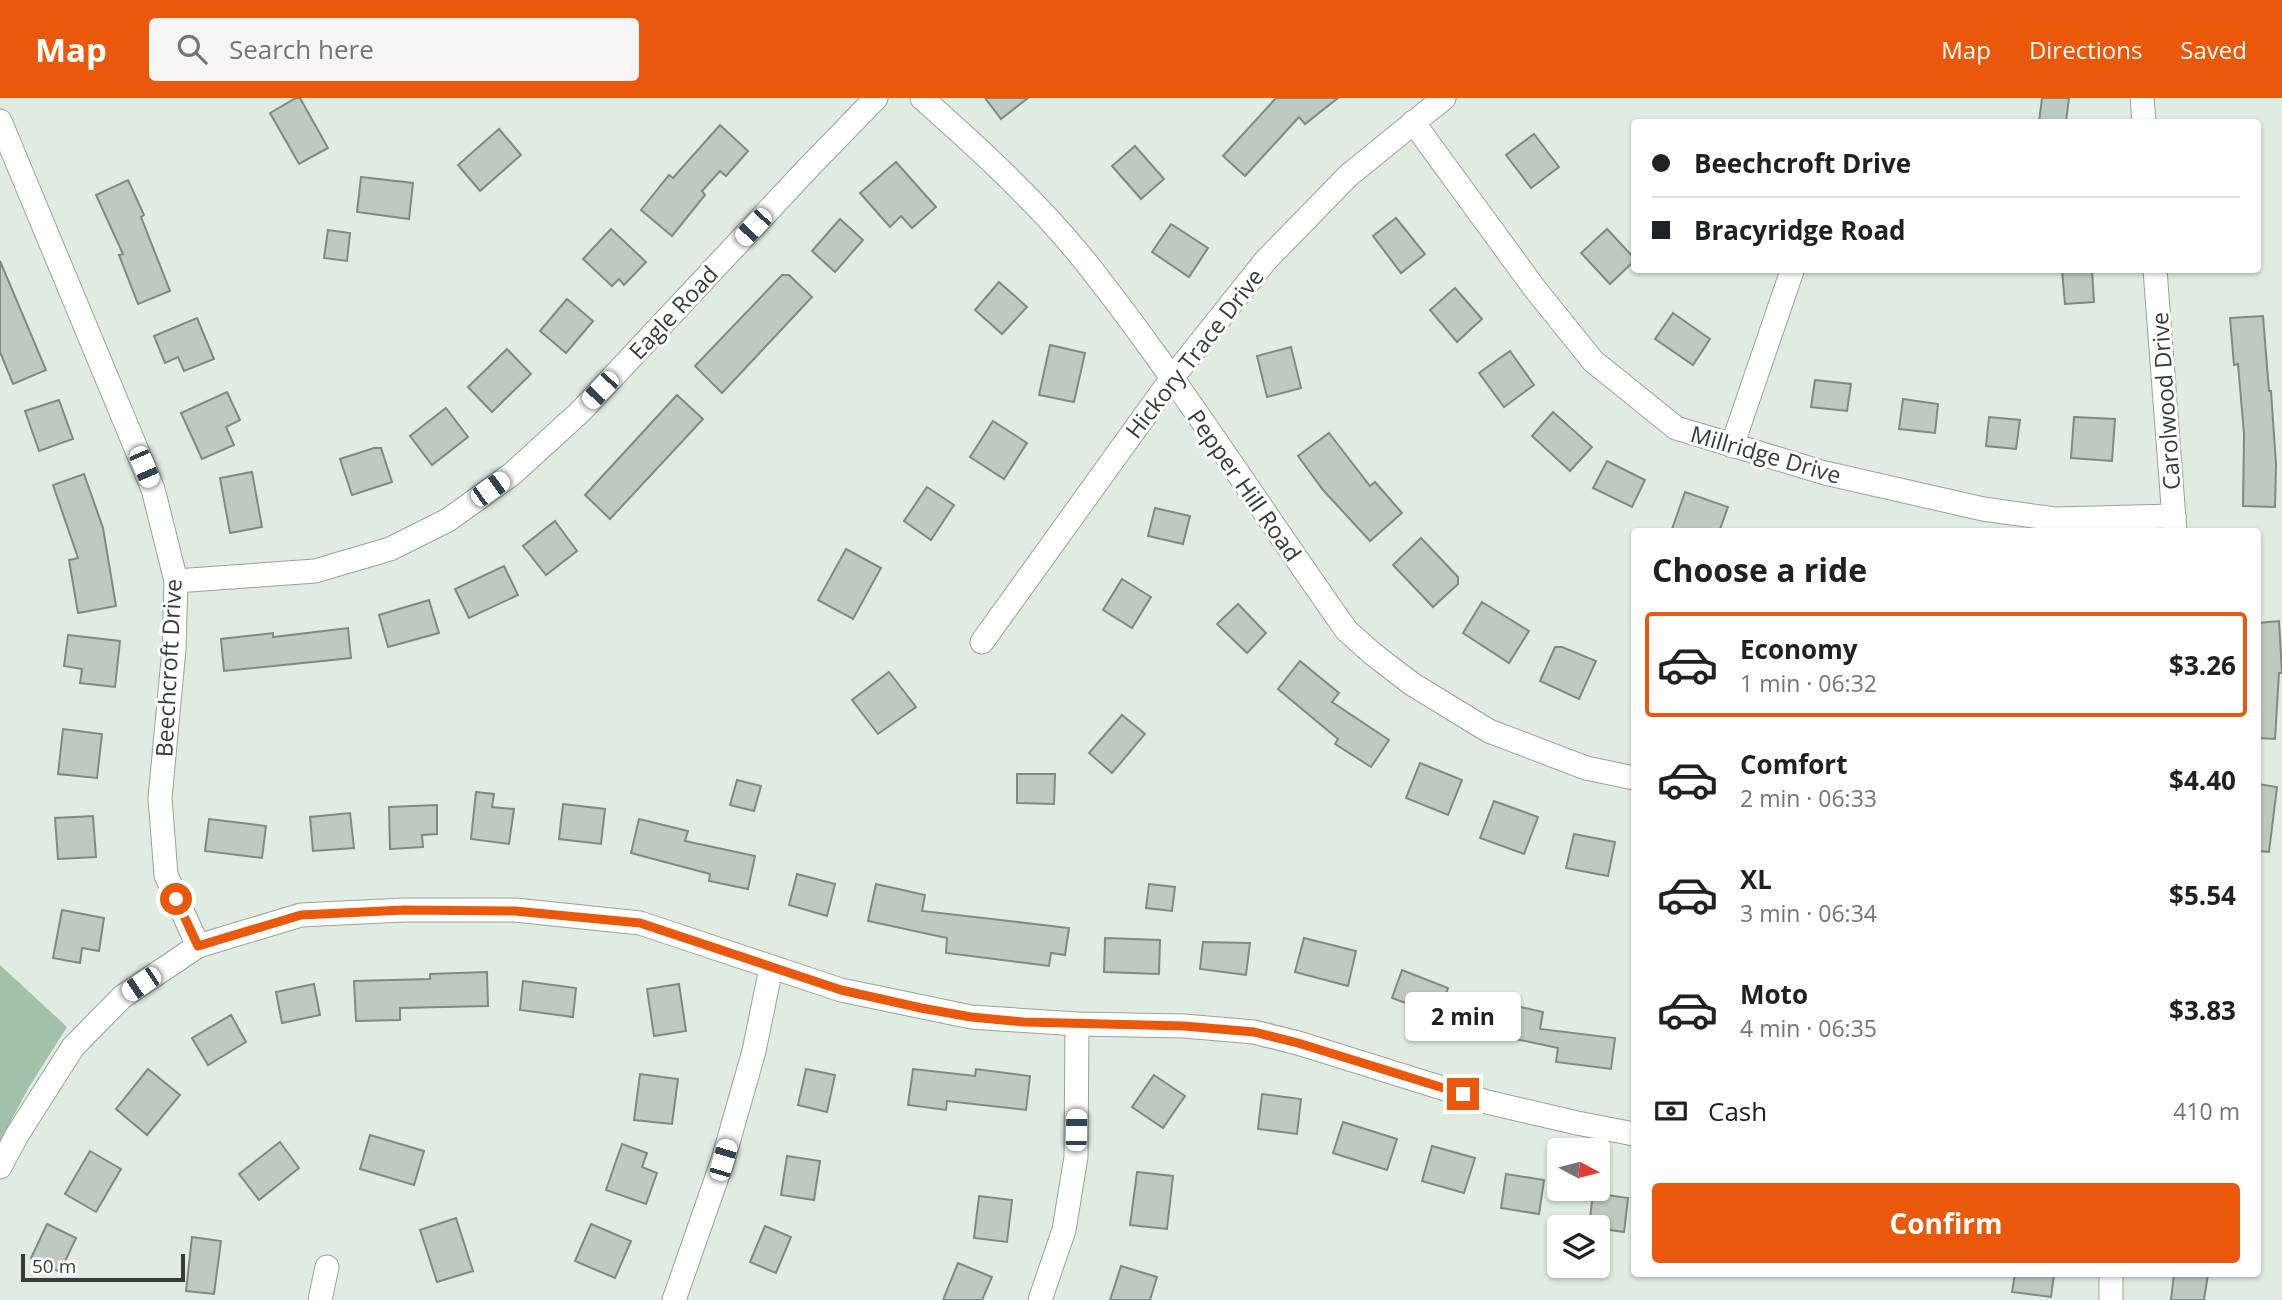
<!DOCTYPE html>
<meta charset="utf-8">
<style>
body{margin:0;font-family:"Open Sans",sans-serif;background:#f6f6f6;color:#202124;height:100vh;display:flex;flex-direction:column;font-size:26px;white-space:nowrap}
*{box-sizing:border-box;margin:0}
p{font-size:23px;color:#757577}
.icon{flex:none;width:38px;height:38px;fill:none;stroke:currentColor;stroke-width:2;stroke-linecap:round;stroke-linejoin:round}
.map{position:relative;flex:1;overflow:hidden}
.panel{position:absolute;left:1631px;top:430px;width:630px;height:749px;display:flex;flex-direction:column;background:#fff;border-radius:7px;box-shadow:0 2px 5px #0004}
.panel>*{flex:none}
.hud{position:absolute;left:1631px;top:21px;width:630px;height:154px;border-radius:7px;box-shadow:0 2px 5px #0004;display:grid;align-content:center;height:154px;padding:0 21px;background:#fff}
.needle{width:46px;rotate:97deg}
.controls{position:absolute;left:1547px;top:1040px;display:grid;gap:14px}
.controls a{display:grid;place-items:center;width:63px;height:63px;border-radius:7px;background:#fff;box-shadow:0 2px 5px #0004;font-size:35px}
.scale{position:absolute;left:21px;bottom:18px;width:164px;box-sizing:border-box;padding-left:7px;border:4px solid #373c38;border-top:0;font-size:19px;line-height:24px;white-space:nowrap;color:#373c38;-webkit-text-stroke:5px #fff;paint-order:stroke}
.end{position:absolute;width:32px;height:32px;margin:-16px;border:9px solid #ea580c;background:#fff;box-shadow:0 0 0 4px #fff}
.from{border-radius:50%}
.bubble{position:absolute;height:49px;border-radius:7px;background:#fff;box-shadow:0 2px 5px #0004;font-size:23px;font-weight:700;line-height:49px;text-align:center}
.car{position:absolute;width:21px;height:42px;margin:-21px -10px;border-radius:9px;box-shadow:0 0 5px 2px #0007;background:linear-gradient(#fff 24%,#345 0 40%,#fff 0 76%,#345 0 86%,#fff 0)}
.hud b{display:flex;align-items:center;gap:24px;height:66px;font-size:26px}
.hud b+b{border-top:2px solid #e0e0e0}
.hud i{width:18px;height:18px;background:#202124}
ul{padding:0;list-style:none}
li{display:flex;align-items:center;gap:21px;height:105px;margin:0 14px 10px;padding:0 7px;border:4px solid transparent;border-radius:7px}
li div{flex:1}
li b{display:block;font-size:26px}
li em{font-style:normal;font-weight:700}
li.current{border-color:#ea580c}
li>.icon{width:63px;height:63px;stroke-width:1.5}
h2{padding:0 21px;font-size:32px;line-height:84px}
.pay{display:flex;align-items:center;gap:18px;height:77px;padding:0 21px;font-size:26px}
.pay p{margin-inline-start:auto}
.action{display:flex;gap:14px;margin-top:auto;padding:14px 21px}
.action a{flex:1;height:80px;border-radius:7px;background:#ea580c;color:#fff;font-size:28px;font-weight:700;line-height:80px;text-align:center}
header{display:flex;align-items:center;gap:42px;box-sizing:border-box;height:98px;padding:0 35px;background:#ea580c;color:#fff}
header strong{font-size:33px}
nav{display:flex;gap:38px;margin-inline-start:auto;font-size:24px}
.search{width:490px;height:63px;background:#f6f6f6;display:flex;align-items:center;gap:18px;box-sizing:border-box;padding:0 24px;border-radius:7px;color:#757577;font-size:26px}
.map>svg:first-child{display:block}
.green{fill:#a1c1a8}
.building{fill:#bec9c0;stroke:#7f8a81;stroke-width:2}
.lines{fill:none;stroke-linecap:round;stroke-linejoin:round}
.minor-casing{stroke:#97a39a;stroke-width:25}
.minor{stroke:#fff;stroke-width:23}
.route{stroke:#ea580c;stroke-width:9}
.labels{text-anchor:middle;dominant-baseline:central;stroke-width:6;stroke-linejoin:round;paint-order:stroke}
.street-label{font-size:23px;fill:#373c38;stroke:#fff}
</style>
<header>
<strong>Map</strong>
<div class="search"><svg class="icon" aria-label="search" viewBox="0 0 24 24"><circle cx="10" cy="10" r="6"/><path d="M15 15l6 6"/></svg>Search here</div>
<nav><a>Map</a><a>Directions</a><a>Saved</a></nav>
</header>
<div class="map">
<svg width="2282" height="1202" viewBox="0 0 2282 1202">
<rect width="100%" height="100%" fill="#e0ece2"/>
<polygon class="green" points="0,867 67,929 29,989 0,1043"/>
<g class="building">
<polygon points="296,0 300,0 328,50 299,66 270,15"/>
<polygon points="985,0 1028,0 1001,21"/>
<polygon points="1276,0 1338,0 1305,26 1299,19 1245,78 1223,58"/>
<polygon points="2042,0 2069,0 2066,24 2039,24"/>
<polygon points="720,27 748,53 726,78 720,73 702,93 705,97 672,138 641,112 669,77 673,80"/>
<polygon points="499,31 521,57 480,93 458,67"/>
<polygon points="1534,36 1559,69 1531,90 1506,57"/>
<polygon points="1135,48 1164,81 1141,101 1112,68"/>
<polygon points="896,64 936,109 912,130 901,118 890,129 860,95"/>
<polygon points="361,79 413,85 409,121 357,114"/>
<polygon points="128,82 144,117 141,119 170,193 138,206 119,157 123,156 96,97"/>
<polygon points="1396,120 1425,156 1401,175 1373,138"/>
<polygon points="840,121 863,142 835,174 812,153"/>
<polygon points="1171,126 1208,150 1189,179 1152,154"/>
<polygon points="611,131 646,164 624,187 619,181 612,188 583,161"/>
<polygon points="1607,131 1634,160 1634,163 1610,186 1581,155"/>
<polygon points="328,132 350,135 347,163 324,160"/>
<polygon points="0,163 46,272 13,286 0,254"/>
<polygon points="2062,172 2092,172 2094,204 2065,206"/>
<polygon points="782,177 789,177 812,199 722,295 695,268"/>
<polygon points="999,184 1027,209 1002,236 975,212"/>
<polygon points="1455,190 1482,221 1457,244 1430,212"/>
<polygon points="567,201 593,223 566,255 540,233"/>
<polygon points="1673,215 1710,241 1693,267 1655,241"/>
<polygon points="2263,218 2269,293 2271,293 2276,366 2275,409 2243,408 2244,336 2238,266 2234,267 2230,220"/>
<polygon points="197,220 214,261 184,273 178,259 165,265 154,238"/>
<polygon points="1050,247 1085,255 1074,304 1039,297"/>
<polygon points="1291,249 1301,290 1267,299 1257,258"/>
<polygon points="507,251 531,276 492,314 468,289"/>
<polygon points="1510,253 1534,287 1504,309 1479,275"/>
<polygon points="1815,282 1851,286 1847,313 1811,309"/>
<polygon points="227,294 240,322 226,329 234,347 202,361 181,315"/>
<polygon points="677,297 703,321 610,421 585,397"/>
<polygon points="1903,301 1938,306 1935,335 1899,331"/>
<polygon points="59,302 73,341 39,353 25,313"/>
<polygon points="446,310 468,339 432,367 410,338"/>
<polygon points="1553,314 1592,349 1570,373 1532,338"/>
<polygon points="1989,319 2020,322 2016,351 1986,348"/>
<polygon points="2074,319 2115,321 2112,363 2071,360"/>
<polygon points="993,323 1027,345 1004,381 970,359"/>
<polygon points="1329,335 1370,388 1375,384 1402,415 1370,443 1323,392 1298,358"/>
<polygon points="374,350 381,350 392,384 352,397 340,361"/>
<polygon points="1607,363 1645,382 1632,409 1593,390"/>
<polygon points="252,374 262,429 230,435 220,380"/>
<polygon points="84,376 103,430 116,508 78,515 69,462 78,460 53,387"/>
<polygon points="927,389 954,407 931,442 904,423"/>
<polygon points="1685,394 1728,409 1719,434 1671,434"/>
<polygon points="1155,410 1190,418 1183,446 1148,438"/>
<polygon points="555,423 577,453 546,477 523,448"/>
<polygon points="1421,440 1458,479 1458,486 1433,509 1393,467"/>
<polygon points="846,451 881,470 853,521 818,502"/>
<polygon points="504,468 518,497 469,520 455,491"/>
<polygon points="1122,481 1151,499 1132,530 1103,512"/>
<polygon points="429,502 439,535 388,549 379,517"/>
<polygon points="1482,504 1529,533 1509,565 1463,535"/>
<polygon points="1238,506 1266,535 1247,555 1217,526"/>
<polygon points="2279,523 2282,575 2279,575 2275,641 2258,640 2258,525"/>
<polygon points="348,530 351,560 224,573 221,541 273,535 273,539"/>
<polygon points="68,537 120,543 115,589 80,585 82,571 64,568"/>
<polygon points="1555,549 1562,549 1596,563 1579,601 1540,583"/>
<polygon points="1300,563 1339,595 1332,604 1389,642 1371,669 1335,646 1338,641 1278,591"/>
<polygon points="889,574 916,609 878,636 852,602"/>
<polygon points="1122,617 1145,636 1112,675 1089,655"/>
<polygon points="63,631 102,636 97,680 58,676"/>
<polygon points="1420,665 1462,682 1448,717 1406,700"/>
<polygon points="1017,676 1055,676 1054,706 1017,705"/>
<polygon points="737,682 761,688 754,713 730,707"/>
<polygon points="2258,686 2277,689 2269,754 2258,753"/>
<polygon points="476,694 494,696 492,709 514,711 509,746 471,741"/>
<polygon points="1494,703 1538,719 1524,756 1480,740"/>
<polygon points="563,706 605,711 601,746 559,741"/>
<polygon points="437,707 437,736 422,737 423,749 390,751 389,709"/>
<polygon points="350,715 354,750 313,753 310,719"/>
<polygon points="93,718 96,759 58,761 55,720"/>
<polygon points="209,721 266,728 262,760 205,753"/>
<polygon points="639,721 688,733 685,743 755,758 748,791 709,783 710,776 631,755"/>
<polygon points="1574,736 1615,744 1608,778 1566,770"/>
<polygon points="797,776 835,786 827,818 789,807"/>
<polygon points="876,786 925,797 922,813 1069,830 1065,857 1051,855 1049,868 946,855 947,840 868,823"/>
<polygon points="1149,786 1175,789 1172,813 1146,810"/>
<polygon points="62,812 104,820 99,853 82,850 80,865 53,860"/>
<polygon points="1105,840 1160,842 1159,876 1104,874"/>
<polygon points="1304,840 1356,853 1348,888 1295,874"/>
<polygon points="1203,844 1250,845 1246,877 1200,871"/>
<polygon points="1402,872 1448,890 1438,917 1392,900"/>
<polygon points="487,874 488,908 400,910 400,922 356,923 354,883 430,881 430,876"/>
<polygon points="523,883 576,890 573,919 520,912"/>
<polygon points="314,886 320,917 282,925 276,894"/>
<polygon points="679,886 686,933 654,938 647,891"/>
<polygon points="1480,900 1543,914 1540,931 1615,940 1611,971 1556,964 1558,950 1473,932"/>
<polygon points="231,917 246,944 208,967 192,940"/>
<polygon points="148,971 180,997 147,1037 116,1011"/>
<polygon points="806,971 835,977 827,1014 798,1007"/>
<polygon points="913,971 975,978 976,971 1030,978 1026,1012 947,1003 946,1012 908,1007"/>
<polygon points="640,976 678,981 672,1026 634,1022"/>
<polygon points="1154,977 1185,998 1163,1030 1132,1009"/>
<polygon points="1262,996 1301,1001 1297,1036 1258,1031"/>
<polygon points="1343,1024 1397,1041 1387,1072 1333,1055"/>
<polygon points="370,1037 424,1053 414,1087 360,1071"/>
<polygon points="280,1044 299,1070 259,1102 239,1076"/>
<polygon points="622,1046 647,1055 642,1069 657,1075 646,1106 606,1092"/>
<polygon points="1432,1048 1475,1060 1464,1095 1422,1083"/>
<polygon points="90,1053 121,1071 96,1114 65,1096"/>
<polygon points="787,1058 820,1063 814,1102 781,1097"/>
<polygon points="1137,1074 1173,1078 1167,1131 1130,1127"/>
<polygon points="1506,1076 1544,1082 1539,1116 1501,1110"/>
<polygon points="1593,1095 1628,1100 1624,1134 1589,1129"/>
<polygon points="979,1098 1012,1102 1007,1144 974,1140"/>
<polygon points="456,1120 473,1173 437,1184 420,1132"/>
<polygon points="47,1126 76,1140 60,1174 31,1160"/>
<polygon points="591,1126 631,1143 615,1180 575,1163"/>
<polygon points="765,1128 791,1139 776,1175 750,1164"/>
<polygon points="192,1139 221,1143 214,1196 186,1193"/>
<polygon points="958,1165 992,1179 982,1202 943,1202"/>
<polygon points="1121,1168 1157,1179 1150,1202 1110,1202"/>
<polygon points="2015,1176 2054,1176 2051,1199 2012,1194"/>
<polygon points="2174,1176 2208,1176 2204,1202 2171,1202"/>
</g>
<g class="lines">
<g class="minor-casing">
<g id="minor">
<path d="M922,0C978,50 1033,100 1080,157C1176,277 1258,408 1347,533L1373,556L1412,586L1489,633L1586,670L1634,680"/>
<polyline points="2142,0 2144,24"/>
<polyline points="0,23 153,391 176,483 174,551 160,700 166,777 198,848"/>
<polyline points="1413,24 1535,191 1593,263 1676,330 1825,375 1983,411 2055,421 2174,418"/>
<polyline points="2155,172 2175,434"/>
<polyline points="1732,348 1792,173"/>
<polyline points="176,483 315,473 390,451 448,422 512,376 581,313 810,68 876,0"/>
<polyline points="982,544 1172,280 1266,162 1349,77 1444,0"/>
<polyline points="0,1069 17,1037 73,949 122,899 198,848 301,817 404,812 515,812 640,825 841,892 971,919 1077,926 1184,928 1254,934 1298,945 1487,1004 1577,1025 1634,1036"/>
<polyline points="320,1202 327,1169"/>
<polyline points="674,1202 723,1062 754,953 771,870"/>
<polyline points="1040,1202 1064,1132 1076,1059 1077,926"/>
<polyline points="2111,1202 2111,1176"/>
</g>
</g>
<use href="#minor" class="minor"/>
</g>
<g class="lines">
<polyline class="route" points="176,801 198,848 301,817 404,812 515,813 640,825 841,892 921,910 971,919 1024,924 1184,928 1254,934 1298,945 1463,996"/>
</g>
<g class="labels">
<g class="street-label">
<text transform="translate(673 214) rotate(-47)">Eagle Road</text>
<text transform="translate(1194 255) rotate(-52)">Hickory Trace Drive</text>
<text transform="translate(2165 303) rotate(-94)">Carolwood Drive</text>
<text transform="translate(1766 356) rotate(16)">Millridge Drive</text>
<text transform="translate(1245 387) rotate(55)">Pepper Hill Road</text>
<text transform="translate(168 570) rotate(-87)">Beechcroft Drive</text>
</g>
</g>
</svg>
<div class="controls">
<a><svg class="needle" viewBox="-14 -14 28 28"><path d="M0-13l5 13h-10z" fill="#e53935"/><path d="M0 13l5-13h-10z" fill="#757577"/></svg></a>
<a><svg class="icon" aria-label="layers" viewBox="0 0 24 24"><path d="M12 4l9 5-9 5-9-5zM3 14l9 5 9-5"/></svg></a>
</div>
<div class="scale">50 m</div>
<i class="end from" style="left:176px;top:801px"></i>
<i class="end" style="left:1463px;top:996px"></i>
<div class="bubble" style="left:1405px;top:894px;width:116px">2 min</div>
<i class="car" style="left:753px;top:129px;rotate:223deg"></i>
<i class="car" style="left:600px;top:292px;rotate:223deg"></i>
<i class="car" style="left:144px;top:369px;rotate:157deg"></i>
<i class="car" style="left:490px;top:391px;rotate:54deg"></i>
<i class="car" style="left:141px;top:886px;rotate:236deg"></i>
<i class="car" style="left:1076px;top:1032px;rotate:1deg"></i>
<i class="car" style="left:723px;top:1062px;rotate:16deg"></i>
<div class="hud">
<b><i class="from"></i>Beechcroft Drive</b>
<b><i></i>Bracyridge Road</b>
</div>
<section class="panel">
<h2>Choose a ride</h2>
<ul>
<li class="current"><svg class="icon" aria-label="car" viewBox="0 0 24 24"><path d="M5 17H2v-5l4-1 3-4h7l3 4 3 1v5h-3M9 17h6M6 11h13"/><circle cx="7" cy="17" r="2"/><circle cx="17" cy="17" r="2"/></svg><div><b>Economy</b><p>1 min · 06:32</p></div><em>$3.26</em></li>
<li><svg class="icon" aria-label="car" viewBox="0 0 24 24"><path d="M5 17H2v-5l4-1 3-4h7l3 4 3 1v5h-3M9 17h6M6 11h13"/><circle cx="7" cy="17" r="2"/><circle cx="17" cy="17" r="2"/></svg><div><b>Comfort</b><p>2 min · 06:33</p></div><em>$4.40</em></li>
<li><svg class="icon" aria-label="car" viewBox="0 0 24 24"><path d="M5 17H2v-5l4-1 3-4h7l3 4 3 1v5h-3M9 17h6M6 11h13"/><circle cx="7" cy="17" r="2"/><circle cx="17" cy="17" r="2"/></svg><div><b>XL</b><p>3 min · 06:34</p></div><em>$5.54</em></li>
<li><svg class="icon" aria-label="car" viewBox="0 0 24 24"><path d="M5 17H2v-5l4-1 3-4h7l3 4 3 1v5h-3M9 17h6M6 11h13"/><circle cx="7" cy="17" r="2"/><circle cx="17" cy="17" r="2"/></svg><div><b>Moto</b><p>4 min · 06:35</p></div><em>$3.83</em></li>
</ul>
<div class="pay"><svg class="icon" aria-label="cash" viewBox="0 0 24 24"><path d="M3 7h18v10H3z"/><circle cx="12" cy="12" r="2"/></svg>Cash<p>410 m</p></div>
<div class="action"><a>Confirm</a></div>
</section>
</div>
